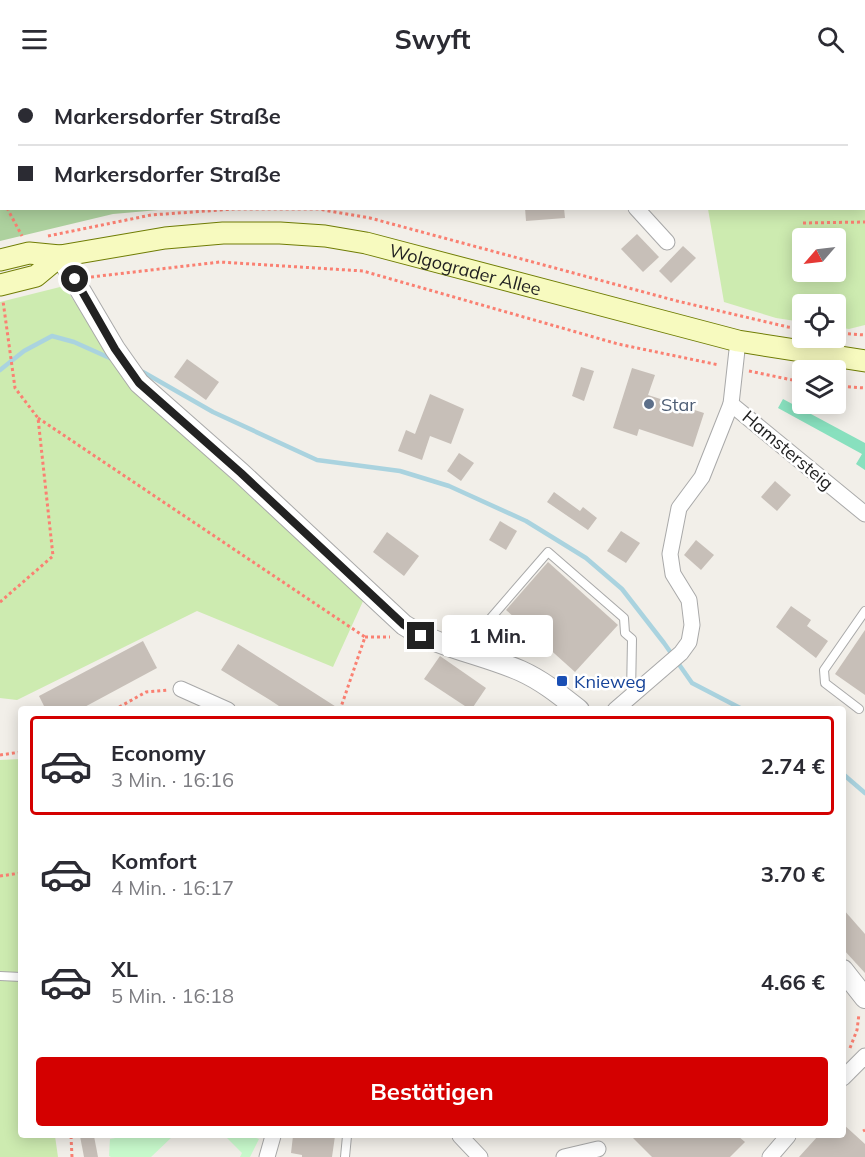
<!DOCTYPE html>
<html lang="de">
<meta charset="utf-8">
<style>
body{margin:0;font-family:Mulish,sans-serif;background:#f2f2f3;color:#2b2b33;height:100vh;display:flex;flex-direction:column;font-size:22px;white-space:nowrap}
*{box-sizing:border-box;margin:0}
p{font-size:20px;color:#7c7c81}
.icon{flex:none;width:33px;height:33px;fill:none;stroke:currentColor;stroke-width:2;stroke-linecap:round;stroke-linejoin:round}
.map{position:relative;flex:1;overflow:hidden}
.panel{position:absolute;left:18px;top:628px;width:828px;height:432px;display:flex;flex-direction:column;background:#fff;border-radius:6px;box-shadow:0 3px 15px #0003}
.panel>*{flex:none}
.banner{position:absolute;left:0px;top:0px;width:866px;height:132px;box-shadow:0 3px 15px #0003;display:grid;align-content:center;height:132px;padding:0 18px;background:#fff}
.needle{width:39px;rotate:242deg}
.buttons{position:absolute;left:792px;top:150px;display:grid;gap:12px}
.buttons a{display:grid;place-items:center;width:54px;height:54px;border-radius:6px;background:#fff;box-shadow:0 3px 15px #0003;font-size:30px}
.end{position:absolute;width:27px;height:27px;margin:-14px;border:8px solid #222;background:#fff;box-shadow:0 0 0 3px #fff}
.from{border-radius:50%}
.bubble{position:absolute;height:42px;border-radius:6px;background:#fff;box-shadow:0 3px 15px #0003;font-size:20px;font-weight:700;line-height:42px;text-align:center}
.banner b{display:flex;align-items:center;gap:21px;height:57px;font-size:22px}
.banner b+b{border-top:2px solid #e1e1e2}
.banner i{width:15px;height:15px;background:#2b2b33}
ul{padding:10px 0 0;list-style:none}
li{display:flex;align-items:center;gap:18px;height:99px;margin:0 12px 9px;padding:0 6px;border:3px solid transparent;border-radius:6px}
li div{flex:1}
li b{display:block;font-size:22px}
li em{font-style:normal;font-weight:700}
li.on{border-color:#d40000}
li>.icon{width:54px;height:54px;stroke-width:1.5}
.button{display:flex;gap:12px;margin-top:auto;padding:12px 18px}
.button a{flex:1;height:69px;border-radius:6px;background:#d40000;color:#fff;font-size:24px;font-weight:700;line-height:69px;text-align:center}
header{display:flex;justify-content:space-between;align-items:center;height:78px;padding:0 18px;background:#fff;font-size:27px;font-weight:700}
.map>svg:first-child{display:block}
.grass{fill:#cdebb0;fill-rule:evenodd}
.forest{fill:#add19e}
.park{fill:#c8facc}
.pitch{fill:#88e0be}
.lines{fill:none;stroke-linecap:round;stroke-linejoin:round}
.stream{stroke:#aad3df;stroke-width:4.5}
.building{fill:#c7bfb8}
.service-casing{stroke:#a9a9a9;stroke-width:10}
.minor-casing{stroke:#a9a9a9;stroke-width:17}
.tertiary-casing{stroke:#a9a9a9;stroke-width:22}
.secondary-casing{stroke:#707d05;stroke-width:23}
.path{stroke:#fa8072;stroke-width:3;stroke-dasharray:3 3;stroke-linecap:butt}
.service{stroke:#fff;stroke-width:8}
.minor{stroke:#fff;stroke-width:15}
.tertiary{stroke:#fff;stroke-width:20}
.secondary{stroke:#f7fabf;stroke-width:21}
.route{stroke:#222;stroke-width:8}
.service-dot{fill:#5c6f8a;stroke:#fff;stroke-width:2}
.transit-dot{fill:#1a4fb4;stroke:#fff;stroke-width:2}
.labels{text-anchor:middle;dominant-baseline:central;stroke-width:5;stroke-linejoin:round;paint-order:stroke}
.street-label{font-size:18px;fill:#222;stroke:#fff}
.service-label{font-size:18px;fill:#4e5e75;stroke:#fff;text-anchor:start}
.transit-label{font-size:18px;fill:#164399;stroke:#fff;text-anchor:start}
</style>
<header><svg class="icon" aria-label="menu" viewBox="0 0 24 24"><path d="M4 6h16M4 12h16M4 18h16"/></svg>Swyft<svg class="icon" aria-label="search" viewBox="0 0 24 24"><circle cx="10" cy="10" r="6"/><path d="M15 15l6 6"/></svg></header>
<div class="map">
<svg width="865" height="1079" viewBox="0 0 865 1079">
<rect width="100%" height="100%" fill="#f2efe9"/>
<g class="grass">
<path d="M724,0H865V247L849,251L836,249V226H802V244L776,240L724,224L708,131L864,130V2L722,1ZM802,160H836V194H802Z"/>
<polygon points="64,208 133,312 364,521 333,589 197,533 17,622 0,620 0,224"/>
<polygon points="21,681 21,1058 55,1058 58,1079 0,1079 0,682"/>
</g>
<polygon class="forest" points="0,0 261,0 2,2 2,130 170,131 113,136 0,163"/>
<g class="park">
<polygon points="126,1058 173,1058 151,1079 111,1079 109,1078 110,1061"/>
<polygon points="225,1058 251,1058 259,1061 250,1079 240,1079 242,1075"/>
</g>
<polygon class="pitch" points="783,321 865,365 865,392 856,386 862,376 778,330"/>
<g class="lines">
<g class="stream">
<polyline points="0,292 24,273 52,258 74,264 112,281"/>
<polyline points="143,294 213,334 317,382 400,393 449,408 526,443 586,480 622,511 664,565 692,605 744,632"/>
<polyline points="843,696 865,715"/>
</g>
</g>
<g class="building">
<polygon points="525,130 564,130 565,140 526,143"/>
<polygon points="637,156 659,179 643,194 621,171"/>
<polygon points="683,168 696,180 671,205 659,193"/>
<polygon points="187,281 219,304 206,322 174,299"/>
<polygon points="581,289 594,293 584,323 572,318"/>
<polygon points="632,290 655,297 648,317 704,335 693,369 639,351 637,358 613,350"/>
<polygon points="430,316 464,331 451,366 430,358 422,382 398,373 406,352 415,356"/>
<polygon points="459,375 474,385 461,403 447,393"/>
<polygon points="775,403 791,417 777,433 761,419"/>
<polygon points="554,414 580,433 583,429 597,440 588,452 547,424"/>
<polygon points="500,443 517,453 506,472 489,462"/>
<polygon points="621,453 640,465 626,485 607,473"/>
<polygon points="387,454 419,478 404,498 373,474"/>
<polygon points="696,462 714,477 701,492 684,477"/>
<polygon points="548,484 618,547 575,594 506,532"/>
<polygon points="791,528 811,542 807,548 828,563 816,580 776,549"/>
<polygon points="865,552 865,617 835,596"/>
<polygon points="143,563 157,590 79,632 46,632 39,618"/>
<polygon points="238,566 341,632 285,632 270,622 221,592"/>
<polygon points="440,578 486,610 471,632 424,601"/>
<polygon points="843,831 865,856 865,895 843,871"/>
<polygon points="843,1046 865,1066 865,1079 799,1079 818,1058 843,1058"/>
<polygon points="80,1058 94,1058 98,1079 84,1079"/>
<polygon points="293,1058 304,1060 304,1058 335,1058 332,1079 302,1079 302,1077 291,1075"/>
<polygon points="631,1058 738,1058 745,1064 730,1079 652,1079"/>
</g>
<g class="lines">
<g class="service-casing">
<g id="service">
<polyline points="471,576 477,556 548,474 624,540 625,555 632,561 631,616"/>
<polyline points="859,631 825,605 824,592 865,533"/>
<polyline points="0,898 21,899"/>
<polyline points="345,1079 347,1058"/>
</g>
</g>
<g class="minor-casing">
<g id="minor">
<polyline points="604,2 607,0"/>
<polyline points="636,130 667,164"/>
<polyline points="738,263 731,326 865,436"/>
<polyline points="181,611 228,632"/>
<polyline points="615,632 681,575 689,564 692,547 689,522 673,496 670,476 679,430 702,399 731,326"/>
<polyline points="843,1000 865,978"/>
<polyline points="460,1058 480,1079"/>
<polyline points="267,1079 273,1058"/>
<polyline points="564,1079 598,1071"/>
<polyline points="770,1079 788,1058"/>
</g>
</g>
<g class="tertiary-casing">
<g id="tertiary">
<path d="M60,178L115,271L139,305L241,395L404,547C440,570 482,576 521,593C543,603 560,617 579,632"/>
<polyline points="843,892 865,920"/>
</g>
</g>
<g class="secondary-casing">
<g id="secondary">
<path id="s1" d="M0,182L29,175L60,178L165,160L223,155H280L325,158L366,165L738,263L865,283"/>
<polyline points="0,207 36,198 60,178"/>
</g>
</g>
<g class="path">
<polyline points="644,0 645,2"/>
<polyline points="772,0 772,2"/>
<polyline points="117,2 121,0"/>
<polyline points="240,2 241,0"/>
<polyline points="699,2 702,0"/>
<polyline points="0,45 2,45"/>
<polyline points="864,71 865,71"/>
<polyline points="0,121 2,123"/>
<polyline points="7,130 22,158"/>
<polyline points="803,145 865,144"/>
<polyline points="48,158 151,137 234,131 318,131 370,140 677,223 788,249 802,251"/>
<polyline points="91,199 220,184 363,193 618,266 719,287"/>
<polyline points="836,255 865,257"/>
<polyline points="749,293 802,304"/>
<polyline points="836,308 865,310"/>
<polyline points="38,340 365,559 340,632"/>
<polyline points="0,524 53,478 38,340 15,310 3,223"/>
<polyline points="365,559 390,559"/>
<polyline points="114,632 146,614 168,612"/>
<polyline points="0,677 21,674"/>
<polyline points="0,798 21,795"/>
<polyline points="850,970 857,952 859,936"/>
<polyline points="863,1053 865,1052"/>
<polyline points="71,1058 72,1079"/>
</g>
<use href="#service" class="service"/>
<use href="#minor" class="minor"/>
<use href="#tertiary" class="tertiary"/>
<use href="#secondary" class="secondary"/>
</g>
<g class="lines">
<polyline class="route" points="75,201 115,271 139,305 241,395 404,547 421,558"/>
</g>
<circle class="service-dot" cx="649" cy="326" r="6"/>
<rect class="transit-dot" x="556" y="597" width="12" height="12" rx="3"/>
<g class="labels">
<g class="street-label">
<text stroke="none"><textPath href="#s1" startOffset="472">Wolgograder Allee</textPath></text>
<text transform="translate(788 372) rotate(40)">Hamstersteig</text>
</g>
<g class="service-label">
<text x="661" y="326">Star</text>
</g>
<g class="transit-label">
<text x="574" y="603">Knieweg</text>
</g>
</g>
</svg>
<div class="buttons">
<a><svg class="needle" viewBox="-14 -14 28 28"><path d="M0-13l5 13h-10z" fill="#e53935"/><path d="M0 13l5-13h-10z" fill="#7c7c81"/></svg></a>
<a><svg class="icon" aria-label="locate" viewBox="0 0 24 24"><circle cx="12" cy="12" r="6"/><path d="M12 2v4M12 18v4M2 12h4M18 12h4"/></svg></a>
<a><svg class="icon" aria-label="layers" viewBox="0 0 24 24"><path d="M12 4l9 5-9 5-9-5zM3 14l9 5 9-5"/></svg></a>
</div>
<i class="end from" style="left:75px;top:201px"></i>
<i class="end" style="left:421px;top:558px"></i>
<div class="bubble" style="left:442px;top:537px;width:111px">1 Min.</div>
<div class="banner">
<b><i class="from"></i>Markersdorfer Straße</b>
<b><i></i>Markersdorfer Straße</b>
</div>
<section class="panel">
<ul>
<li class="on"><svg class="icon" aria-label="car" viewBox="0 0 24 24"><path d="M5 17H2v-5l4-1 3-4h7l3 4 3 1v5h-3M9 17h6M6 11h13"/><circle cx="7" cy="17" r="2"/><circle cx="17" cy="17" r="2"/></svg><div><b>Economy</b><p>3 Min. · 16:16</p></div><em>2.74 €</em></li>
<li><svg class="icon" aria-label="car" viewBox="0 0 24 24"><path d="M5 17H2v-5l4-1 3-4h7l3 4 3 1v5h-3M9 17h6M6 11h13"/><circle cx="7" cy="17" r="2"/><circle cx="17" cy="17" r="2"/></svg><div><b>Komfort</b><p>4 Min. · 16:17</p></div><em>3.70 €</em></li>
<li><svg class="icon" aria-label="car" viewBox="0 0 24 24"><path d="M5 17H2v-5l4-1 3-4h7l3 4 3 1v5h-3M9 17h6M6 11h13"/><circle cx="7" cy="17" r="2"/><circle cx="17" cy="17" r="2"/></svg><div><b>XL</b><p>5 Min. · 16:18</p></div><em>4.66 €</em></li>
</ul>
<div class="button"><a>Bestätigen</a></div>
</section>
</div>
